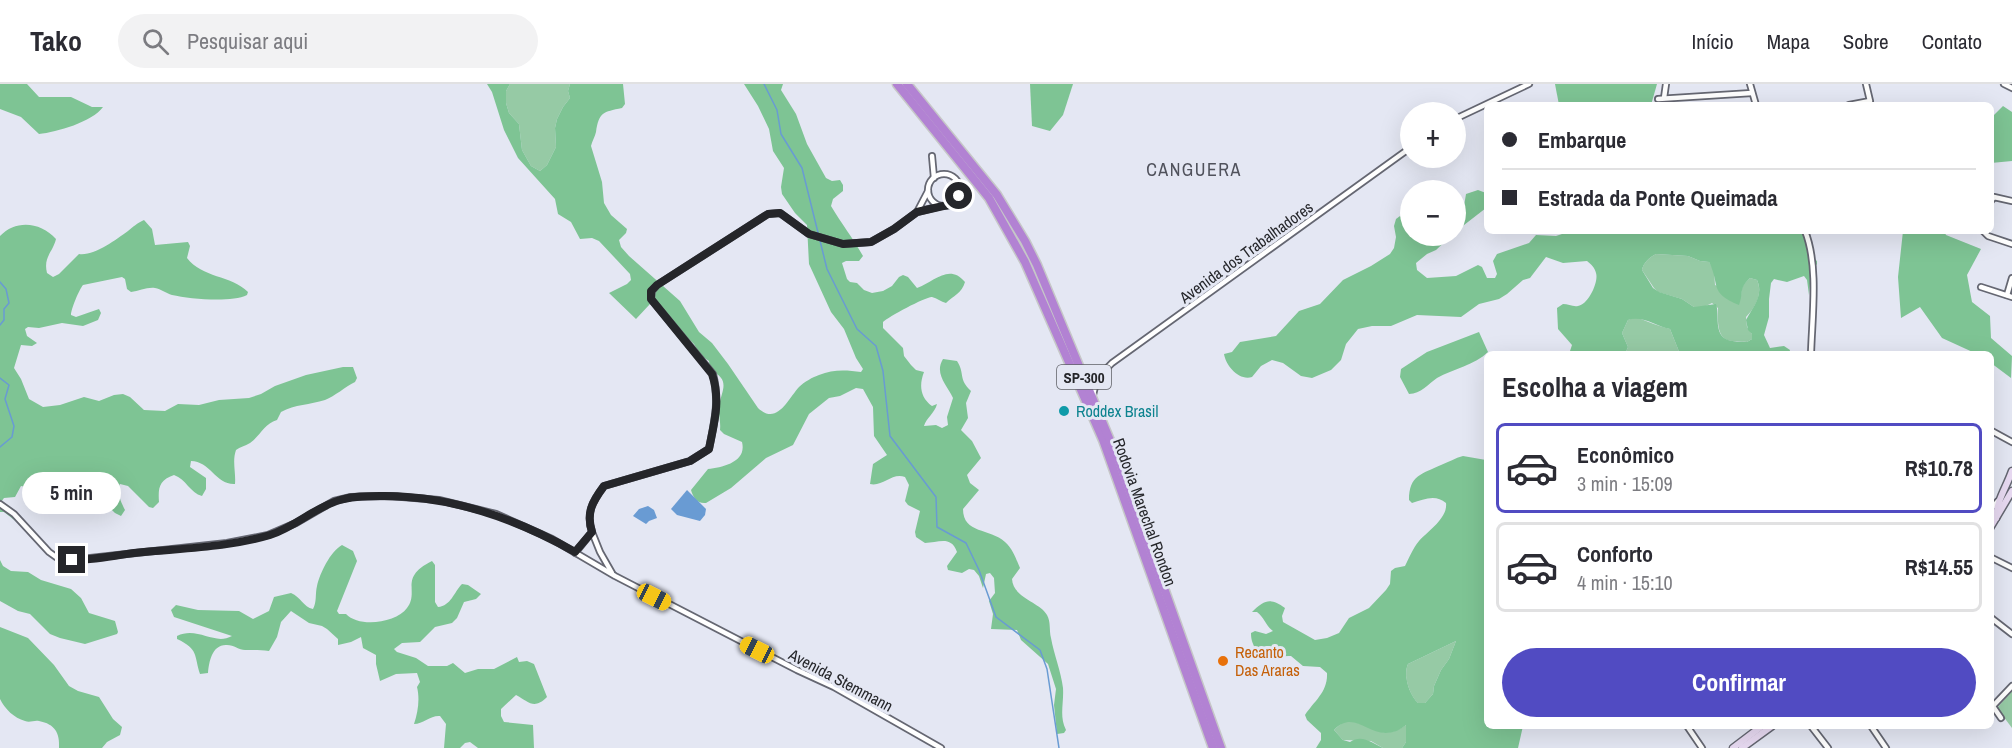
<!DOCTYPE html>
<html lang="pt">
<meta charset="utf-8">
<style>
body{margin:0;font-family:"Archivo Narrow",sans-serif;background:#f2f2f3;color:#2b2b33;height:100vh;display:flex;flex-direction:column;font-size:22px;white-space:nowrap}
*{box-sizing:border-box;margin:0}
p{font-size:20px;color:#7c7c81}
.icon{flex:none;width:33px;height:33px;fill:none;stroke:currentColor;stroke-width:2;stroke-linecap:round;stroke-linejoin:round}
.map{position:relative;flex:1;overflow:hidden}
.sheet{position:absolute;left:1484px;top:267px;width:510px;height:378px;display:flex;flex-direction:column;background:#fff;border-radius:9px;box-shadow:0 6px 24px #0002}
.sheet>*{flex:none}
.hud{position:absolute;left:1484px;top:18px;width:510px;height:132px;border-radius:9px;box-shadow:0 6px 24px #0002;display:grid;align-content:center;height:132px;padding:0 18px;background:#fff}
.controls{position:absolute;left:1400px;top:18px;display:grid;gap:12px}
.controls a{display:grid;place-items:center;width:66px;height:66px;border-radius:50%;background:#fff;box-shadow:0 6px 24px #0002;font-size:30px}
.end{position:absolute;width:27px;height:27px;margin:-14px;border:8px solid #25262a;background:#fff;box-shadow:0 0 0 3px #fff}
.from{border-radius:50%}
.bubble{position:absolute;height:42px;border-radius:21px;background:#fff;box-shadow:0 6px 24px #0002;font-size:20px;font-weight:700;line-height:42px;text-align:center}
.car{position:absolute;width:18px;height:36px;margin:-18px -9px;border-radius:8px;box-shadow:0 0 4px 2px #0007;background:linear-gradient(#f5c518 24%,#345 0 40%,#f5c518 0 76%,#345 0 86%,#f5c518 0)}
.hud b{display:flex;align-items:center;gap:21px;height:57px;font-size:22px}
.hud b+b{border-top:2px solid #e1e1e2}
.hud i{width:15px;height:15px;background:#2b2b33}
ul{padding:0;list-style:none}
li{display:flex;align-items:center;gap:18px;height:90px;margin:0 12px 9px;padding:0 6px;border:3px solid #e1e1e2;border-radius:9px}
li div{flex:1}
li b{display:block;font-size:22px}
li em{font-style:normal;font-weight:700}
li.current{border-color:#514bc2}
li>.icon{width:54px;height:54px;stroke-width:1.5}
h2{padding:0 18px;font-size:27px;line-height:72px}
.button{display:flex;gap:12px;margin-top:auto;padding:12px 18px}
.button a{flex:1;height:69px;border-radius:36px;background:#514bc2;color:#fff;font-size:24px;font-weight:700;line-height:69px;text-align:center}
header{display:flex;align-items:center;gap:36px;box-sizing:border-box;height:84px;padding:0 30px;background:#fff;border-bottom:2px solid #e1e1e2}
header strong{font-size:28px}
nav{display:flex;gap:33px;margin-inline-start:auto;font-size:21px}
.search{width:420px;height:54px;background:#f2f2f3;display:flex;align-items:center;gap:15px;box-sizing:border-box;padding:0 21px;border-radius:33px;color:#7c7c81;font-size:22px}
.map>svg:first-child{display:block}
.green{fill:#96caa5}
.forest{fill:#7ec494;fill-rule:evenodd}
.water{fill:#699bd3}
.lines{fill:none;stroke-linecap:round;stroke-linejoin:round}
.stream{stroke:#699bd3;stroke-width:1.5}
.street-casing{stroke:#656772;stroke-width:8}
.secondary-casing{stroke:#656772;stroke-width:9}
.highway-casing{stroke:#c6c7c8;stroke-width:11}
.street{stroke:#fff;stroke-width:4.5}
.secondary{stroke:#e8daf2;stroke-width:6}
.highway{stroke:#b282d3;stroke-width:8}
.route{stroke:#25262a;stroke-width:8}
.culture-dot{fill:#0f9aa8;stroke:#e4e7f3;stroke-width:2}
.food-dot{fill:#e8710a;stroke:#e4e7f3;stroke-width:2}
.labels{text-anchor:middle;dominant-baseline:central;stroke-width:6;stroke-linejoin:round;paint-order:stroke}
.shield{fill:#e4e7f3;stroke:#5e6066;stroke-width:1.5}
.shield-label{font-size:15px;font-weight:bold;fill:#25262a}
.street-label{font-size:16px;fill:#25262a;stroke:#e4e7f3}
.culture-label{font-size:16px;fill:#0d838f;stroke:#e4e7f3;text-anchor:start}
.food-label{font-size:16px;fill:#c56008;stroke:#e4e7f3;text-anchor:start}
.neighbourhood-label{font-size:18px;letter-spacing:1.5px;fill:#50525c;stroke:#e4e7f3}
</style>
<header>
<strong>Tako</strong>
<div class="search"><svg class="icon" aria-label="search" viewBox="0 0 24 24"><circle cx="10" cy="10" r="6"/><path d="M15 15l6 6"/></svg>Pesquisar aqui</div>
<nav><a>Início</a><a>Mapa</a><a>Sobre</a><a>Contato</a></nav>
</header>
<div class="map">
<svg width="2012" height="664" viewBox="0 0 2012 664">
<rect width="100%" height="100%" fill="#e4e7f3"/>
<g class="green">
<polygon points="510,0 570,0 568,7 570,14 563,23 557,35 555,44 556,63 547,81 540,87 531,82 522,66 519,40 509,29 506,19 506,7"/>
<path d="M1656,170L1688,172L1700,177L1709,178L1714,187L1715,201L1741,212C1741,203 1744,200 1750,194L1757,196C1763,209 1756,223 1746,233L1747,243L1752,250V255L1747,258C1742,257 1738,257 1732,257C1716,256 1718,236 1718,224L1712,219L1704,223H1694L1682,215L1658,208L1654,204L1642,186C1643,179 1650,173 1656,170Z"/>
<path d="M1636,233C1648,238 1658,242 1670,245L1680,270H1625L1628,263L1622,249L1628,236Z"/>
<path d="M1456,557L1449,575L1441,586L1434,602L1433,610L1425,619H1418C1409,610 1403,591 1408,580Z"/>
<polygon points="2012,607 2012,644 1997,624"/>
<path d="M1344,637C1370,636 1379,660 1406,641L1407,650L1406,658L1402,664H1383L1371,657L1343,656L1334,646Z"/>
</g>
<g class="forest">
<path d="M0,0H27L39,13H71L92,23H103C92,38 57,48 39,50L21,33L0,25Z"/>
<path d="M487,0H510L506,7V19L509,29L519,40L522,66L531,82L540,87L547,81L556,63L555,44L557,35L563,23L570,14L568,7L570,0H623L625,20L622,24C603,28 599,28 596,48C595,53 592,57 591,62L602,98L604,119L611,131L627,145L626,149L619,156L621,163L629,172L680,217L699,248L712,259L728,280L758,324C777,342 788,315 799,303C804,298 813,293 819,291C833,285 847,286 861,288L863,285L856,274L844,245L831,228L809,180L807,141L795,129L782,110L781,103L784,84L773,67L769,45L758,22L744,0H783L781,6L796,30L807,60L826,94L832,97L840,96L843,101V107L833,115L831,122C841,139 853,154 863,172L859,177H846L842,179L847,195L850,198L857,199L864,206L872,209L883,207L892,202L899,193L903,191L908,193L917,204C934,198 949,179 965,198C962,209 953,212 946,219C941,218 937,214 932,213C927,212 888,233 883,238V244L903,264L904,272L911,281L916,286L924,288C919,301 920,313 932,322L937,320C935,329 926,334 924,342L936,341L942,344L948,341L947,333L953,314C947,301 934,290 943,275L957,277C965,289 958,295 971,307L966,319L968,334L961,346L972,357L981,374L967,391L970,399L979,406L963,425C963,450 990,444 1005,458C1013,465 1016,475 1020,484L1012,495C1013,514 1040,518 1047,531C1051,538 1049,546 1051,554C1054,571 1061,587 1063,604C1064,620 1059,632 1066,646L1064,649L1057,650L1054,621L1056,605L1048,580L1021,556L1017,546L991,545L993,530L989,517L995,509L994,494L990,489L986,490L983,504L979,492L974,486L969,485L962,489L948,486L947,482L957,468C951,451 938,459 925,459L916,453L915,448L920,427L908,421L905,417L909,401L905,393C892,388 883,403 870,400L873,380L887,371L874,352L873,323L863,305L856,304L840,312L829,314L809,330L793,361L766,374L731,404L706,419C697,420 693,413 691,406L708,385C723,383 747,378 742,358L724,350L720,346C721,337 718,329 719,322C722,305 731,296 710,286L709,277L700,271L694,260L681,248L657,219L650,220L636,235L609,209L627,200L631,196L630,190L599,157L592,154L580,155L571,138L558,130L555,115L518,74L504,46L492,8Z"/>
<polygon points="1030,0 1073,0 1063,31 1050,47 1032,42"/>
<polygon points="1555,0 1657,0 1651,21 1559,21"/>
<polygon points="2003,22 2012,28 2012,77 1991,79 1991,34"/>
<polygon points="1478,106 1486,109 1486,124 1455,148 1455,131 1464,122 1466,110"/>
<path d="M1400,132L1410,142V152H1451L1436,166L1427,170L1416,179L1417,186L1427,194L1456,192L1478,181L1482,183L1487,194H1495L1497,190L1493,177L1497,170L1529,159L1536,151L1556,152L1571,147H1802L1809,170L1817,177V180L1811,188L1809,211L1807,196L1804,192L1787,198L1774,195L1771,199L1769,215V233L1764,251L1770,264L1784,262L1790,266L1789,270H1680L1670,245C1656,242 1642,231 1628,236L1622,249L1628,263L1625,270H1569L1572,261L1558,245L1557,224L1563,220C1568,220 1573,223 1578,222C1588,221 1599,198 1596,189C1595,184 1591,180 1587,177L1563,179L1546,173L1530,194L1523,196L1507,210L1499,215L1479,220L1461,233L1417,231L1391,242H1372L1358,245L1346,260L1341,276L1331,286L1312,294L1301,292L1283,279L1272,276L1261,282L1252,293C1239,297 1226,282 1224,270L1232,268L1240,258L1276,252L1299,227L1320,220L1343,196L1371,182L1390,170L1394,164L1396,153L1394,142L1396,135ZM1656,170L1688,172L1700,177L1709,178C1721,202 1708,208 1739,221C1744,208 1738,206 1750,194L1757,196C1764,211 1753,223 1746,236L1748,246L1752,250V255L1747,258C1741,257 1733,258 1728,256C1713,250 1720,231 1716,220L1694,223L1682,215L1659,208L1653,204L1642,186C1643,179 1650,173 1656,170Z"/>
<path d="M144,136L152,145L155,161L188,158L190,162L187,174C202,194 231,191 248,208L247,211C231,219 190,215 172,211C166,209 161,205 155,204C147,203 139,207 131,208L127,205L125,195L122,193L83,201C79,206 71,225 71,231L76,233L99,225L101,229L98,236L83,242L62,239L39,244L28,243L25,245L27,252L37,259L32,262L21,261L14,284L21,295L29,315L43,323L60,321L84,313L99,317L114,311L123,310L130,313L144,326L165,327L178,320L199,321L219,316L249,314L261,310L275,302L306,291L343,283H353L357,294L355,298C345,303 335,312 325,316C310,321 295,320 281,328L277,336C264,340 261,351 250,359C245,362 240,363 236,366C232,377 236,388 235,400C216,401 210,377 191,377L190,383L206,394V405L202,412C190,409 186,395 174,391C159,396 158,404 159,418L153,424L149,423L128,402L120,400C116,408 121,418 125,426L121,432L115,429L91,405L82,401L59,409L21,402L15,413L4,414L1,418L22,442L4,428H0V152C16,135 41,138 56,155C53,168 43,173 47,189L53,193L59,190L79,170C95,172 115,156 128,147C133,143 137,139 144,136Z"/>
<polygon points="1903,147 1944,147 1946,151 1981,165 1967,191 1972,218 1990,232 1991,254 2012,272 2011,294 1991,279 1990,270 1977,270 1942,254 1920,223 1901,234 1898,193"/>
<path d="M1479,248L1488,268C1475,281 1453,285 1437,294C1428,300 1421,310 1409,310L1400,293L1401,285L1427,268Z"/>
<path d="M1463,372L1486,376V642H1523L1518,664H1402L1406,658V641C1402,644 1398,647 1393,648C1369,655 1355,624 1334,646L1343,656L1350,658C1362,650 1372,659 1383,664H1316L1321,656V649L1307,636L1305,631C1314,617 1328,608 1327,589L1320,583L1303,582L1291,572C1275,571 1265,581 1255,564C1252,558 1251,555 1251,549L1255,547L1266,550L1273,547C1266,542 1264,533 1257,528H1252C1265,515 1271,514 1285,524L1282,532L1283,538L1315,556L1327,554L1339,549L1349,534L1369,524L1386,506L1390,500L1391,487L1395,484L1405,482C1409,474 1413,464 1419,457C1428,447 1448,434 1446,419C1436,410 1424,415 1412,419L1409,416C1409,391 1422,390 1441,381C1449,378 1455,374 1463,372ZM1456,557L1449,575L1441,586L1434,602L1433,610L1425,619H1418C1409,610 1403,591 1408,580Z"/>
<path d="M342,461L353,467L357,477L337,527L339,530H346C359,544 396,539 407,524C420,507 398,494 432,477L435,481V518L438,523C451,522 454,508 462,500L468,501L481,510L476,515L464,518L457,534L452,539L435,543L420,558L402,559L394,565L397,568L416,574L428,582H447L453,579L465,589L478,585H494L517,573L519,578L527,577L534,580L547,613C534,626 529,618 516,611L501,625V632L504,638L533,641L534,664H478L470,658L465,659L460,664H444L446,640L440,632C431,631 423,640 414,640C418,628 420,615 417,603L420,598L417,589L396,590L380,597L376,580V571L363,564L361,553L351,558L338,561V555L327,545L322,542L309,539L291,527L281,538L277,553L269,567C260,566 254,566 245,566C239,566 234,561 227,561C212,560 209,578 208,589L200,590C194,572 199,565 177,555V552C198,542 214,562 232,552L174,533L171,526L176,521L198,526L239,527L253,535L269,527L274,513L291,509C301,513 303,523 313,525C317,518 315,510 317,502C320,489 330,468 342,461Z"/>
<polygon points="0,476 3,482 11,487 28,488 41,496 71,505 81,514 89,529 115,537 118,548 117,550 85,560 60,554 50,550 30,530 18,527 0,517"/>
<path d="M0,543L28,554L54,581L69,602L78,607L99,613L113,635L122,643L120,651L107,658L102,664H59C60,649 55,640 39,637C34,636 30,639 25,637C14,634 5,625 0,615Z"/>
</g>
<g class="water">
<polygon points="687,406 706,425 705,431 700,437 677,431 671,425"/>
<polygon points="648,422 654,426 657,434 649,437 646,440 633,432 639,425"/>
</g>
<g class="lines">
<g class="stream">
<polyline points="764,0 777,26 781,50 802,84 827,185 857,245 876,262 883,287 890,352 936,413 937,443 966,459 979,486 996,533 1040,566 1047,585 1059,664"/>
<polyline points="0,198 6,205 9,219 4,225 4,236 0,241"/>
<polyline points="0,294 9,301 5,315 14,342 12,353 0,363"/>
</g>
<g class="street-casing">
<g id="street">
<polyline points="1750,0 1756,21"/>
<polyline points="2004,0 2012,4"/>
<polyline points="1664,14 1666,0"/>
<polyline points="1658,15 1752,9"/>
<polyline points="1849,21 1870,17 1866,0"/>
<polyline points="1455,35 1529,0"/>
<polyline points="932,72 934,94"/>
<circle cx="944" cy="106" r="16"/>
<polyline points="928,107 917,128 941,122"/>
<polyline points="1990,118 1994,113 2012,117"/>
<path d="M1805,147C1819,182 1812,233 1811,270"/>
<polyline points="1983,147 1988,152 2012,160"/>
<polyline points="1981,203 2012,213"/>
<polyline points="2007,211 2012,194"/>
<polyline points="1093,311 1097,294 1112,279 1410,64"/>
<polyline points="1990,346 2012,358"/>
<polyline points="0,420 14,430 49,468 56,473 72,476 227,459 268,451 296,439 334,417 351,413 390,412 439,416 496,430 552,455 615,492 797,586 834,603 941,664"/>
<polyline points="1990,426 1998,417"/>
<path d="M592,448C586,429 592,418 604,402L690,377L709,365C714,339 720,317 713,290L651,215L652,207L657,201L768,130L780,129L809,150L843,160L871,158L894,145L917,128"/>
<polyline points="575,469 592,448 600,468 612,489"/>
<polyline points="1990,473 2012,484"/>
<polyline points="1990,533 2012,550"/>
<polyline points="1990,618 2001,634"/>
<polyline points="1993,622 2012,602"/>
<polyline points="1687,642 1702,664"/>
<polyline points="1811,642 1828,664"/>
<polyline points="1871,642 1886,664"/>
</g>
</g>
<g class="secondary-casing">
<g id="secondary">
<path d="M1996,434C1997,416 2006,404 2012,387"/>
<polyline points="1990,444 2012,407"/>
<polyline points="1733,664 1762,642"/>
<polyline points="1742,664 1772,642"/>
</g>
</g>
<g class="highway-casing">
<g id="highway">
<polyline points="897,0 989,114 1025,178 1103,356 1213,664"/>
<polyline points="907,0 997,111 1025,157 1037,181 1119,378 1221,664"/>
</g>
</g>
<use href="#street" class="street"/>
<use href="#secondary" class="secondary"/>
<use href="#highway" class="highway"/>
</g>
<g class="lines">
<path class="route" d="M72,476C96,476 120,470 144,468C186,464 230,463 270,451C295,443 315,423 340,416C353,412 366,412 380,412C450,411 515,434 575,468L592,448C586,429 592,418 604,402L690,377L709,365C714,339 721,317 712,290L651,215V207L657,201L768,130L780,129L809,150L843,160L871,158L894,145L917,128L952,120L959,112"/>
</g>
<circle class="culture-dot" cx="1064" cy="327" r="6"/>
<circle class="food-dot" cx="1223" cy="577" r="6"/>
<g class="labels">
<rect class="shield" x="1057" y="281" width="54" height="24" rx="4.5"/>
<g class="shield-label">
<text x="1084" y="293">SP-300</text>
</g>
<g class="street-label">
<text transform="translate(1246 168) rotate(-36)">Avenida dos Trabalhadores</text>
<text transform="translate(1145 428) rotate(70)">Rodovia Marechal Rondon</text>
<text transform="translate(841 596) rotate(28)">Avenida Stemmann</text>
</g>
<g class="culture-label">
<text x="1076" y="327">Roddex Brasil</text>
</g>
<g class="food-label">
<text x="1235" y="568">Recanto<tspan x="1235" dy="18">Das Araras</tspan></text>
</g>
<g class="neighbourhood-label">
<text x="1194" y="85">CANGUERA</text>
</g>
</g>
</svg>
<div class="controls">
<a>+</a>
<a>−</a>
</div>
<i class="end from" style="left:959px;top:112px"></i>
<i class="end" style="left:72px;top:476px"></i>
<div class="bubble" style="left:22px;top:388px;width:99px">5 min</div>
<i class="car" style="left:654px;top:513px;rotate:117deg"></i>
<i class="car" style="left:757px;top:566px;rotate:297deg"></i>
<div class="hud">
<b><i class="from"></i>Embarque</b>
<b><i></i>Estrada da Ponte Queimada</b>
</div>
<section class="sheet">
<h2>Escolha a viagem</h2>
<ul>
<li class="current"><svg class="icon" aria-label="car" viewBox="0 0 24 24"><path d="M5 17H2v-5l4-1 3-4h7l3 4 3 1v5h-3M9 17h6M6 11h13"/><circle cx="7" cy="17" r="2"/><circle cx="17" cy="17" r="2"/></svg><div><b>Econômico</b><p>3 min · 15:09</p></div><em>R$10.78</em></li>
<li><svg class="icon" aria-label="car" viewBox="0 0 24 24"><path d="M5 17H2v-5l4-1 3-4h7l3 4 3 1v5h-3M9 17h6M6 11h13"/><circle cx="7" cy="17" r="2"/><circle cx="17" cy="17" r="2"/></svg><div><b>Conforto</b><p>4 min · 15:10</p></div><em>R$14.55</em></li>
</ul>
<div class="button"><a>Confirmar</a></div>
</section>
</div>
